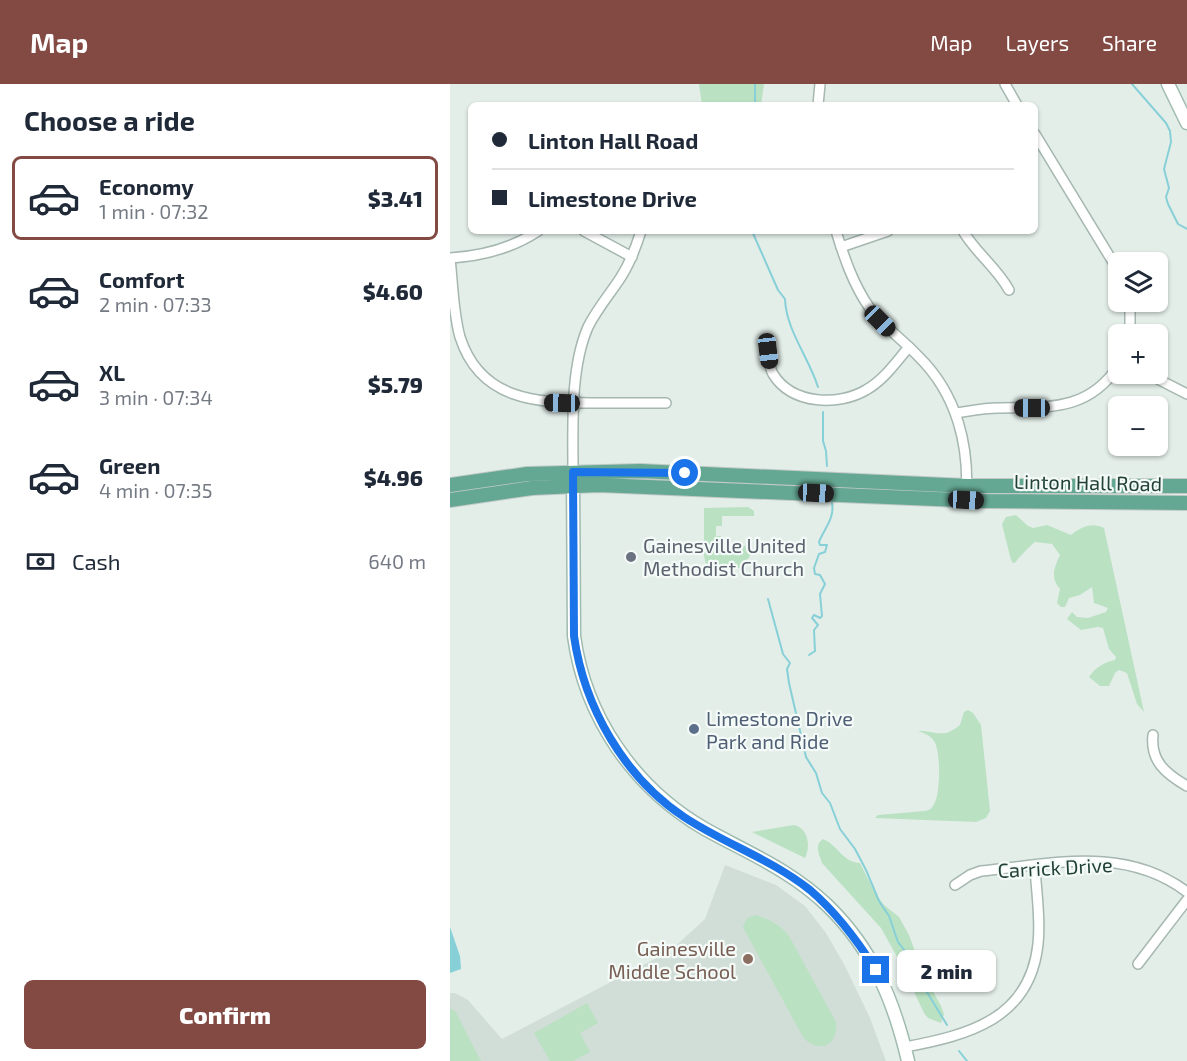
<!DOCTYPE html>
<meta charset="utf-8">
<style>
body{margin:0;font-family:"Exo 2",sans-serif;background:#f6f6f7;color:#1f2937;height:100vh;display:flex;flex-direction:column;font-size:22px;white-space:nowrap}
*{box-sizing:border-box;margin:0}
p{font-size:20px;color:#747a83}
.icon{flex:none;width:33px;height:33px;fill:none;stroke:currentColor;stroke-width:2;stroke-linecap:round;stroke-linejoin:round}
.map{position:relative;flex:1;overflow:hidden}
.sheet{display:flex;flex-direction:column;background:#fff;width:450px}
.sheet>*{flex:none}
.banner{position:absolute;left:18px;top:18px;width:570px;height:132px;border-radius:9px;box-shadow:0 2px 4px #0004;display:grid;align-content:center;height:132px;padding:0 24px;background:#fff}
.tools{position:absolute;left:658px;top:168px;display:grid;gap:12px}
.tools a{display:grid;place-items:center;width:60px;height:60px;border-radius:9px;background:#fff;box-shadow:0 2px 4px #0004;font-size:30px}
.end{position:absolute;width:27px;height:27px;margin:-14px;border:8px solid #1a73e8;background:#fff;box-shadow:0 0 0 3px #fff}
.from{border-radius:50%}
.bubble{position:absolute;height:42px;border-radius:9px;background:#fff;box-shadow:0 2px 4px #0004;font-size:20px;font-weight:800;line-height:42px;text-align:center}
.car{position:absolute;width:18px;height:36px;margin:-18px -9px;border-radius:8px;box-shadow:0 0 4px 2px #0007;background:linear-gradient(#222 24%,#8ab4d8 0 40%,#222 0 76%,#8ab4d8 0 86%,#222 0)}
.banner b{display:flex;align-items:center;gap:21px;height:57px;font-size:22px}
.banner b+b{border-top:2px solid #e0e1e3}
.banner i{width:15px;height:15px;background:#1f2937}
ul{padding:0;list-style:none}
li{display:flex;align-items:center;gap:18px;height:84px;margin:0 12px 9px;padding:0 12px;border:3px solid transparent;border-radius:9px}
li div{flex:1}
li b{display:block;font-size:22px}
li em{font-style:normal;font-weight:800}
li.active{border-color:#834a44}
li>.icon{width:54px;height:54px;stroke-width:1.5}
h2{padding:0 24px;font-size:27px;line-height:72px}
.pay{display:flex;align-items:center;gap:15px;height:66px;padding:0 24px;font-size:22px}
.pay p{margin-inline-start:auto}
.cta{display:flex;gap:12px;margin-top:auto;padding:12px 24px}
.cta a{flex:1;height:69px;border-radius:9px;background:#834a44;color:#fff;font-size:24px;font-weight:800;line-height:69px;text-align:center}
header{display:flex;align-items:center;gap:36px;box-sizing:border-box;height:84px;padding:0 30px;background:#834a44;color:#fff}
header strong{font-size:28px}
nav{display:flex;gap:33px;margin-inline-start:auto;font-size:21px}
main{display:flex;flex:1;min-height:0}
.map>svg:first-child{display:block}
.built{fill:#d1ded7}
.green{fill:#bae1c2}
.water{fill:#87d0d7}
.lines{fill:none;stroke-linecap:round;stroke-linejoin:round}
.stream{stroke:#87d0d7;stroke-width:2}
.street-casing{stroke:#a5b7b0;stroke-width:12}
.secondary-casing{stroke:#a0bbb0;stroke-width:15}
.primary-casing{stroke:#c1cac7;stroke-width:16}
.street{stroke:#fff;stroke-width:9}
.secondary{stroke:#fff;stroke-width:12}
.primary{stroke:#64a792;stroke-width:14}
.route{stroke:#1a73e8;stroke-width:8}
.worship-dot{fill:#6b7280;stroke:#f4faf7;stroke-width:2}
.service-dot{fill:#5c6f8a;stroke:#f4faf7;stroke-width:2}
.education-dot{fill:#8d6e63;stroke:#f4faf7;stroke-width:2}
.labels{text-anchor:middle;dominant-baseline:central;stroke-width:4.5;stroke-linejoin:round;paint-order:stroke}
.street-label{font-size:20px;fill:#214137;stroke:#f4faf7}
.worship-label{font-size:20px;fill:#5b616d;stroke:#f4faf7;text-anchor:start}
.service-label{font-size:20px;fill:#4e5e75;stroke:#f4faf7;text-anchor:start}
.education-label{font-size:20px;fill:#785e54;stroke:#f4faf7;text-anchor:end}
</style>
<header>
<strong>Map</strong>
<nav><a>Map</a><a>Layers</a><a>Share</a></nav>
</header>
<main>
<section class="sheet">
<h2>Choose a ride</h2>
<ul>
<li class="active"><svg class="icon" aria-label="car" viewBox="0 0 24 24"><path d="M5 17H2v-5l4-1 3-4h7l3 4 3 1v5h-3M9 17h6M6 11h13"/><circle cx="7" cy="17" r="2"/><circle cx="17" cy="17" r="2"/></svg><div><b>Economy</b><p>1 min · 07:32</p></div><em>$3.41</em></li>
<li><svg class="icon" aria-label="car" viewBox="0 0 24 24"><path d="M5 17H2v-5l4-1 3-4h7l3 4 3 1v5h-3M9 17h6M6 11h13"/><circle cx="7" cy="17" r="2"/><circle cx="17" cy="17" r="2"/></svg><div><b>Comfort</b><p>2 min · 07:33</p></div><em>$4.60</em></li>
<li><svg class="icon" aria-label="car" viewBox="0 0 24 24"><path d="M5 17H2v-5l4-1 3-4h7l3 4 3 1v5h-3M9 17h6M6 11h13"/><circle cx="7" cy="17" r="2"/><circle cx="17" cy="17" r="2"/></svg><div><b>XL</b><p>3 min · 07:34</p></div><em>$5.79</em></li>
<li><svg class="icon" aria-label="car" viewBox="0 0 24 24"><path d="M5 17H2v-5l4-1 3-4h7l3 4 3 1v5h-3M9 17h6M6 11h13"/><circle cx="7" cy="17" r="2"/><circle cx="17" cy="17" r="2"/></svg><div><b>Green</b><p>4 min · 07:35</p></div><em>$4.96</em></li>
</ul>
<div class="pay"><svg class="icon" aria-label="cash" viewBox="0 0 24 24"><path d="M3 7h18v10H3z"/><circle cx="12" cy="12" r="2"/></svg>Cash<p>640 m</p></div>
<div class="cta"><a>Confirm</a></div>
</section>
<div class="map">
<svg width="737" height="977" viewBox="0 0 737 977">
<rect width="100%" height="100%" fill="#e3eee9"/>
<polygon class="built" points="275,781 326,801 355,822 376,849 395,882 420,934 436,977 0,977 0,909 5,909 18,916 52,955 220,867 255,835"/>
<g class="green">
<polygon points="249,0 314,0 311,21 252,21"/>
<path d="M298,423L304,427V432H272V442H266V452H271L272,461L302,462C303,470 296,478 291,484H257L254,472V424Z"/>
<path d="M566,431L578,442L583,444L597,441L621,451C631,443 642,438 654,444L694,628L687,620L677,589L669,586L665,589L659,602H650L639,593C645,584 654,578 665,576L666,573L659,565L653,544L648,543L631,546L617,535L622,528L627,533L638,534L656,528L658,524L644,519L642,503L630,511L619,514L615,523H611L607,519L610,505C600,494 604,484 610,471L602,460L585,458C581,461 568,474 566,478L563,479L561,476L552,440L556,433Z"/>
<path d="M518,626L523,629L531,641L540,727L536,734L526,738L425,734L428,731L475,727C479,726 480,726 483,722C491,712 491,667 484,657C480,651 474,649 468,647C486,646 492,656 510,641L514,628Z"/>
<path d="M344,741C358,744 361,762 355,774L302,748Z"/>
<path d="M373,755C388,761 392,778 410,779L425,809L434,821L449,833L459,851L473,889L491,922L494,930L491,939L478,934L474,929L450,878L431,844L372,779C369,770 364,761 373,755Z"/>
<path d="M306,831C319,836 330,840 339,852L386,938C389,961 369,971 353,953L295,847L293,842L297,834Z"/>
<polygon points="137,919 148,939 130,949 140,968 123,977 100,977 84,949"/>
<polygon points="0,924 5,927 31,977 0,977"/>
</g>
<polygon class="water" points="0,843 10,872 11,885 0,889"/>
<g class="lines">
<g class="stream">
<polyline points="682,0 716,39 720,47 721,58 714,85 719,104 716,113 718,120 728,140 737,145"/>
<polyline points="305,21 305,0"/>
<path d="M302,147L328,206L335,215C336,246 359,274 368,303"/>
<polyline points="373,328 373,357 376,367 377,382"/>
<polyline points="318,515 333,570 340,579 337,585 339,599 356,673 366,689 372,709 380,719 390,745 405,765 416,786 429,817 439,832 448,858 465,880 472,900 497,941"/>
<path d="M359,571L365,567L364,546L368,541L362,534L364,531L370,534L372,532L370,510L375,500L370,491L365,490L364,484L369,470L375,468L377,461H370L369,458C374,445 385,434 382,419"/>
<polyline points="509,967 517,977"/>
</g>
<g class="street-casing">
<g id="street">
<polyline points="555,0 567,21"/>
<polyline points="368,21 370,0"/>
<polyline points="585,50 669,188"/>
<polyline points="134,147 182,173"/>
<path d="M386,147C394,173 403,200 419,223C433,242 452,255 468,272C507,310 520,362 516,416"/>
<path d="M513,147C526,169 547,184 559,206"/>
<polyline points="391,163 438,147"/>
<path d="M0,174C32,172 61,165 88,147"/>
<path d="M0,175C3,200 3,228 10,253C30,316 86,319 142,319C167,319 192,319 216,319"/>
<polyline points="680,250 680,218"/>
<path d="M318,267C319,275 319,283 323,290C342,321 389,322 416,306C434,296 446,278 459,263"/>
<polyline points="698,290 737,310"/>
<path d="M506,329C520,327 534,324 548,324C598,323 638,328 669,281"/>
<path d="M123,388C123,343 120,284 138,243C147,225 160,210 171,193C180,179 186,163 191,147"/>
<path d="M703,651C700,677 716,690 737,702"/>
<path d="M505,801L520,791L531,787C602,780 675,761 737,808"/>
<polyline points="688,880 737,816"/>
<path d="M455,963C519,951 580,935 588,860C591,834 586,807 585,782"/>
</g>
</g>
<g class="secondary-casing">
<g id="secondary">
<polyline points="718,0 737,39"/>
<path d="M123,392L124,552C135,633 184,704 255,745C298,769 341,786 378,822C423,866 444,917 458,977"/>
</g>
</g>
<g class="primary-casing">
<g id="primary">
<polyline points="0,401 77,390 190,387 517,402 737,402"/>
<polyline points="0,416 82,404 149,401 533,417 737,419"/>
</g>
</g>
<use href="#street" class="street"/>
<use href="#secondary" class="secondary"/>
<use href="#primary" class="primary"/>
</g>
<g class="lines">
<path class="route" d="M235,389L123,388L124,552C134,623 174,693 234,733C275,760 321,775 360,806C387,829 407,856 426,886"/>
</g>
<circle class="worship-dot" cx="181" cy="473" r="6"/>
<circle class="service-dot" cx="244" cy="645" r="6"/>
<circle class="education-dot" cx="298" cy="875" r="6"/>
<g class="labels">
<g class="street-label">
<text transform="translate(638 398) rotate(1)">Linton Hall Road</text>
<text transform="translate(605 783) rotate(-3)">Carrick Drive</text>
</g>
<g class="worship-label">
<text x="193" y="461">Gainesville United<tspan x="193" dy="23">Methodist Church</tspan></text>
</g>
<g class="service-label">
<text x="256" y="634">Limestone Drive<tspan x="256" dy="23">Park and Ride</tspan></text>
</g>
<g class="education-label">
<text x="286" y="864">Gainesville<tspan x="286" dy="23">Middle School</tspan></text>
</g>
</g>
</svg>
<div class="tools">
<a><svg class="icon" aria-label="layers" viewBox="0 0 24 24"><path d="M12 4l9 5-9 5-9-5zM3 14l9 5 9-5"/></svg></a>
<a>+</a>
<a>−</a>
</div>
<i class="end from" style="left:235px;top:389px"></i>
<i class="end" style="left:426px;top:886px"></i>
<div class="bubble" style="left:447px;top:866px;width:99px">2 min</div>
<i class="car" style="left:430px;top:237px;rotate:135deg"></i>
<i class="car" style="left:318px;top:267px;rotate:173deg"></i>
<i class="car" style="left:112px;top:319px;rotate:271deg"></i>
<i class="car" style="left:582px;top:324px;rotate:270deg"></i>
<i class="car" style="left:366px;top:409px;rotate:93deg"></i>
<i class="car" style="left:516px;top:416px;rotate:93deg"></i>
<div class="banner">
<b><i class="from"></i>Linton Hall Road</b>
<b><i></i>Limestone Drive</b>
</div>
</div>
</main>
